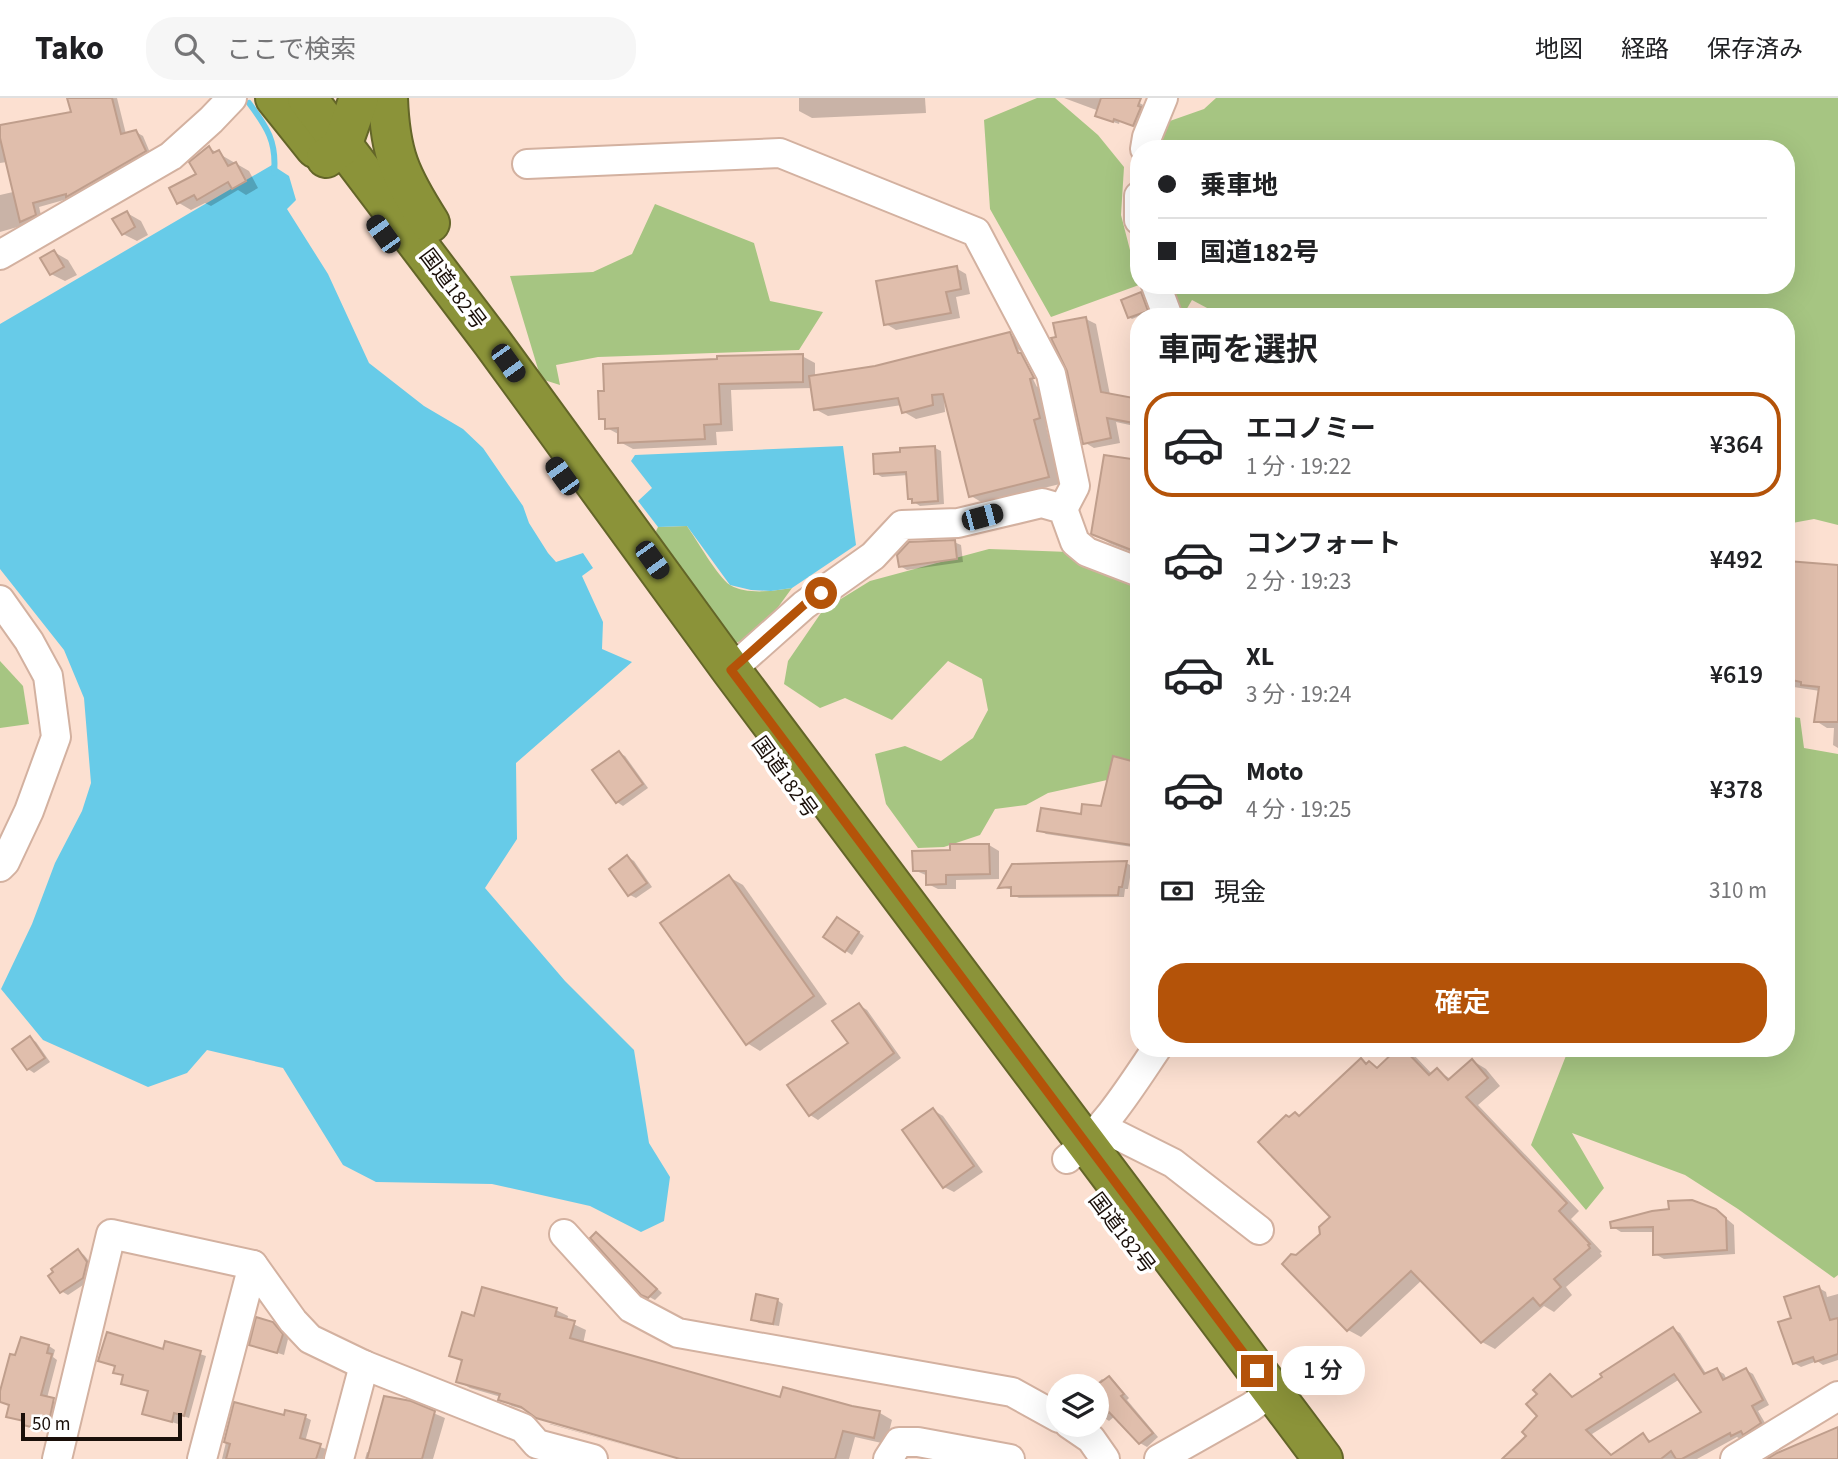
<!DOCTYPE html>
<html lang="ja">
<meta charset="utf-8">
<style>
body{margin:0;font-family:"Source Sans 3","Noto Sans JP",sans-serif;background:#f6f6f6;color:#202124;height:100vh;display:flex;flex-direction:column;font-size:26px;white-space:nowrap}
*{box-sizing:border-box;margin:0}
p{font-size:23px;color:#757577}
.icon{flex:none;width:38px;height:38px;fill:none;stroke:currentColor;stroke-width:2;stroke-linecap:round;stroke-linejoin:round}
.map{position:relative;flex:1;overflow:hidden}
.side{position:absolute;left:1130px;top:210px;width:665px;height:749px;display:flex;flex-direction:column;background:#fff;border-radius:28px;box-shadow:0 7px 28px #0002}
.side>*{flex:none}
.hud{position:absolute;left:1130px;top:42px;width:665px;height:154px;border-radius:28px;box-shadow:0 7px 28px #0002;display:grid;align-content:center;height:154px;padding:0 28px;background:#fff}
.fabs{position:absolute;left:1046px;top:1276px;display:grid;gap:14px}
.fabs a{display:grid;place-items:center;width:63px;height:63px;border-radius:50%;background:#fff;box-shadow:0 7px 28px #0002;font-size:35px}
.scale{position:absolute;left:21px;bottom:18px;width:161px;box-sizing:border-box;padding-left:7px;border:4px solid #1a0f09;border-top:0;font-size:19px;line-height:24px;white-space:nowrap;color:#1a0f09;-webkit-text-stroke:5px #fff;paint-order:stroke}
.end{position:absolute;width:32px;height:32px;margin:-16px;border:9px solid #b45309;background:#fff;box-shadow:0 0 0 4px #fff}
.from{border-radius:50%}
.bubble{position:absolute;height:49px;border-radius:24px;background:#fff;box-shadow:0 7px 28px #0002;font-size:23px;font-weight:600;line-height:49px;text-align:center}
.car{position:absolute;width:21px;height:42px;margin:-21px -10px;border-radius:9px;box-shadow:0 0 5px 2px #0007;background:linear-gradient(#222 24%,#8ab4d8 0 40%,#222 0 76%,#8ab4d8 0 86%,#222 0)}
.hud b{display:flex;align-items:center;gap:24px;height:66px;font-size:26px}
.hud b+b{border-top:2px solid #e0e0e0}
.hud i{width:18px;height:18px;background:#202124}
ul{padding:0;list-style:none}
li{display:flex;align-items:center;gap:21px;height:105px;margin:0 14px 10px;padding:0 14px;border:4px solid transparent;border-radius:28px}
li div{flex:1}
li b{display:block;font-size:26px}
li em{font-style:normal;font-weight:600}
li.selected{border-color:#b45309}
li>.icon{width:63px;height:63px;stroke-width:1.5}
h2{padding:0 28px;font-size:32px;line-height:84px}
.pay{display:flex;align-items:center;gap:18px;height:77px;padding:0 28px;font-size:26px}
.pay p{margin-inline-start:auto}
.primary-button{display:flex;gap:14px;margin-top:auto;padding:14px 28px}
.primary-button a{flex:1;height:80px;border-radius:28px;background:#b45309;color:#fff;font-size:28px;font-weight:600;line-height:80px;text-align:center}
header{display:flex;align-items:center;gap:42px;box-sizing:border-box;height:98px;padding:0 35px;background:#fff;border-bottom:2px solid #e0e0e0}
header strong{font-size:33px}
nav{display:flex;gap:38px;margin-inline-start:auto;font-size:24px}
.search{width:490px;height:63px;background:#f6f6f6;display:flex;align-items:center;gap:18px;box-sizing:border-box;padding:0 24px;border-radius:28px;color:#757577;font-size:26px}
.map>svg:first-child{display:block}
.green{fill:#a6c582}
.water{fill:#67cbe8}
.shadow{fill:#0003;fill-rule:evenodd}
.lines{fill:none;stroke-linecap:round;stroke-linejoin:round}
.stream{stroke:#67cbe8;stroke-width:6}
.building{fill:#e0beac;stroke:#bf9e8c;stroke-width:2;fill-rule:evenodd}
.minor-casing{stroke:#d3b1a0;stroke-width:32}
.highway-casing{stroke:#636528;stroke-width:42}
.minor{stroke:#fff;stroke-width:28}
.highway{stroke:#8b9339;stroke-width:38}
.route{stroke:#b45309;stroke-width:9}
.labels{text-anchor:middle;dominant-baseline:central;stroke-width:7;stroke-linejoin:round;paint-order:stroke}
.street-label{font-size:21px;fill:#1a0f09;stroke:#fff}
</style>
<header>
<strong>Tako</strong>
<div class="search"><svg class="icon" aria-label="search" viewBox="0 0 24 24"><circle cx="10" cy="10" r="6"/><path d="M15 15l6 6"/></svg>ここで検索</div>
<nav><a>地図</a><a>経路</a><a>保存済み</a></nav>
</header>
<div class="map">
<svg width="1838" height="1361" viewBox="0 0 1838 1361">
<rect width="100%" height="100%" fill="#fce0d1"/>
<g class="green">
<polygon points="1037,0 1055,0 1098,37 1124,69 1121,117 1139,187 1051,219 990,111 984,22"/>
<polygon points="1216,0 1838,0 1838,427 1814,421 1787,426 1787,219 1224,219 1192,202 1182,219 1175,219 1165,187 1787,187 1787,51 1150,51 1167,24 1204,11"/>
<polygon points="655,106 754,145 770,203 823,214 799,252 598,259 556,267 560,287 541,281 510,178 593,174 632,156"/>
<path d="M687,428C696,441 718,479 730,487C747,497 774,493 792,490L757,538L732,546L705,512L702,498L665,453L656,433L658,429Z"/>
<polygon points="989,451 1069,454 1139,478 1139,598 1130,613 1139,619 1139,675 1048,695 1026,707 995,711 980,737 944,749 918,750 886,706 875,656 905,648 941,663 973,640 988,612 982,581 948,563 892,622 845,600 820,610 784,586 788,563 823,512 870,483"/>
<polygon points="0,563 23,588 29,626 0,630"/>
<polygon points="1787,618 1800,620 1804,650 1838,656 1838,1177 1834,1180 1738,1111 1685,1077 1572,1035 1604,1090 1586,1112 1531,1047 1569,950 1787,950"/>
</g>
<g class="water">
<polygon points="272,67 289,78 296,102 287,111 328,176 369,265 424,308 463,331 483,350 523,408 529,425 548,455 556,464 583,455 593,470 582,478 603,524 602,551 632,564 516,665 517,741 485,790 565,883 634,952 649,1045 670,1079 664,1123 641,1134 590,1108 492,1086 376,1084 343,1067 283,970 207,952 187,975 148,989 43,942 1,891 32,826 55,765 82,713 91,685 84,600 64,552 0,471 0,226"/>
<polygon points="843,348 856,447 792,490 771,493 751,492 730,487 687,428 658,429 638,403 652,390 631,363 635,357"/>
</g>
<g class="shadow">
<polygon points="69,0 117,0 126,36 136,34 143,38 151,57 74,102 71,100 39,109 42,121 35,124 0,134 0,97 13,94 7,64 0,65 0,43 72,16"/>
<polygon points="799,0 925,0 926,15 812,20 799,13"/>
<polygon points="1064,0 1137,0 1136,3 1145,8 1139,30 1120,22 1119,26 1102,20 1099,13"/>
<polygon points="209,50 249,73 258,90 246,97 238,92 211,108 205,105 191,112 179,105 199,76"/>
<polygon points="127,115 141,123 148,137 137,143 123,136"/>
<polygon points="54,154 68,162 77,177 65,183 51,176"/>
<polygon points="956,170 966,176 970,196 956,199 960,220 896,232 886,226"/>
<polygon points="1141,196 1149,214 1132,221 1129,219"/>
<polygon points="1086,221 1096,226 1110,297 1139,302 1139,329 1116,324 1120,345 1094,350 1084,344"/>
<path d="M1010,236L1023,244L1033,264L1052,327L1046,328L1060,386L983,405L971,398L944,298L945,314L916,321L904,314L902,307L828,318L815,311L812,290L731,292L733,333L716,334L717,347L633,351L620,344V337L607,330L606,324L601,320L802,258L815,265V279L875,270ZM1018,251L1024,257L1040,287L1037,289Z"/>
<polygon points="935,350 941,353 944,406 920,408 914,404 909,400 908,377 882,379 875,375"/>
<polygon points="1106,359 1139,364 1139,457 1111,446 1097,438"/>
<polygon points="954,444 961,447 963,464 907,472 900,468"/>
<polygon points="1787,465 1838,468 1838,650 1833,647 1834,630 1827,630 1816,623 1820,593 1787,588"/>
<polygon points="619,655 625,658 648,690 623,708 617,704"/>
<polygon points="1114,660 1139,666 1139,750 1046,736 1039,732 1103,710"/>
<polygon points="989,747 999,753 999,781 956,782 956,791 938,791 928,786 928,778 914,772 951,753"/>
<polygon points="628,759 634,763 652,789 636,800 630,797"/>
<polygon points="1126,765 1132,768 1128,791 1125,791 1124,799 1019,800 1013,797 1013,792 1001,789"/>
<polygon points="729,779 743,787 827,906 760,953 747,945"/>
<polygon points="844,824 864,838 852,857 825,839"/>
<polygon points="859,907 867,912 901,960 818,1022 810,1017 850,945"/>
<polygon points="30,940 36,944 50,964 34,975 28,971"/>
<polygon points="1402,950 1414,957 1432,976 1437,972 1452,982 1473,963 1486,971 1500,988 1478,1007 1579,1113 1571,1121 1602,1154 1600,1155 1602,1158 1566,1189 1572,1197 1554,1214 1544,1208 1495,1251 1482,1244 1422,1182 1361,1239 1348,1232 1284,1166 1296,1159 1321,1136 1332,1119 1300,1019 1361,962 1379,970"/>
<polygon points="933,1012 943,1018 983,1074 954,1094 944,1089"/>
<polygon points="1716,1112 1734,1127 1735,1156 1664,1161 1655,1156 1654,1134 1621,1134 1613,1129"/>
<polygon points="602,1140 662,1195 655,1202 642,1195"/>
<polygon points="78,1153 84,1157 93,1168 89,1183 68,1197 61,1193 56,1175"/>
<polygon points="1819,1190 1826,1194 1827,1199 1838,1196 1838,1262 1823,1267 1817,1263 1801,1269 1794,1265 1793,1221"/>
<polygon points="777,1202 783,1206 779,1228 759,1225 753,1221"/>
<polygon points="556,1212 568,1218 567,1223 586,1232 583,1246 781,1301 880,1315 892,1322 886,1346 855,1339 849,1361 688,1361 512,1308 500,1301 501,1299 470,1290 458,1283 463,1264 451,1257 475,1220"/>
<polygon points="273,1226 280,1230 288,1241 284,1257 251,1246"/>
<polygon points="1673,1231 1680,1235 1707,1277 1717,1272 1724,1276 1727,1282 1746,1272 1753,1276 1769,1307 1758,1313 1768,1330 1752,1340 1747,1337 1740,1341 1737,1339 1697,1361 1609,1361 1643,1337 1652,1344 1704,1315 1680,1281 1592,1336 1596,1341 1577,1359 1571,1361 1506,1361 1528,1338 1540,1318 1539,1296 1550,1279 1574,1300"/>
<polygon points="166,1245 206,1258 189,1320 180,1317 178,1326 144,1315 149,1294 123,1285 125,1278 115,1274 164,1253"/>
<polygon points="49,1248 55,1252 53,1259 57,1262 47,1300 60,1306 53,1335 31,1329 26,1324 8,1318 11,1308 2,1304 16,1259"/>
<polygon points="1109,1280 1115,1284 1129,1300 1127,1302 1158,1339 1147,1349 1140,1345 1115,1318 1109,1323 1103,1319 1097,1288 1094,1288 1102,1281 1105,1283"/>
<polygon points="410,1305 445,1320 433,1361 365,1361 367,1354 370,1355"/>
<polygon points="235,1306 285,1319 305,1319 311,1322 305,1344 326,1351 323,1361 222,1361"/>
<polygon points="549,1326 675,1361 551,1326"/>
</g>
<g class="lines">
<path class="stream" d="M249,5C267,29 277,44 274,75"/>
</g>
<g class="building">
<polygon points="67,0 112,0 121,36 136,32 146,53 66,99 66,96 33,105 36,117 20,124 0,40 0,27 71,14"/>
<polygon points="1101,0 1141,0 1138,8 1141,9 1133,28 1114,21 1113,24 1095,18"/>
<polygon points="209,48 213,55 219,52 228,68 236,64 246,83 232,91 228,84 197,102 194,97 177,106 169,90 196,76 189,64"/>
<polygon points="127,113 135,129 122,137 112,121"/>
<polygon points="54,152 64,169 50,177 40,160"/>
<polygon points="957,168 961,191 946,194 951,215 884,227 876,183"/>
<polygon points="1141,194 1148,213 1128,220 1121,202"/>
<polygon points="1086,219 1101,294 1139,301 1139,326 1107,320 1111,340 1083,346 1067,273 1051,240 1056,239 1053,225"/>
<polygon points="1010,234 1018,255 1021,255 1034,280 1030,281 1040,320 1034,322 1049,379 969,399 943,296 932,297 933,307 902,315 898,300 814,312 809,278 875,268"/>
<polygon points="803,256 803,284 719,286 721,326 704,327 705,341 618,345 618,330 605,331 605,321 599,321 598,293 604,293 603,266 717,261 717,258"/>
<polygon points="935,348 938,403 912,405 912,401 908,401 906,374 874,376 873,356 900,354 900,350"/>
<polygon points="1104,357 1139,362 1139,455 1091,436"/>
<polygon points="955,442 957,461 899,469 897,457 909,444"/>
<polygon points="1787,463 1838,467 1838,624 1814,624 1819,589 1801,587 1801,584 1787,581"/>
<polygon points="619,653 643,686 616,705 592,672"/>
<polygon points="1113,658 1139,665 1139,748 1037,733 1041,710 1081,716 1082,706 1101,708"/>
<polygon points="950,746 989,746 990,776 946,777 946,786 926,787 926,773 913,773 912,753 950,752"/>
<polygon points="627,757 647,785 628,798 609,771"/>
<polygon points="1127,763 1122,789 1119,789 1118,797 1011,798 1011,789 998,790 1012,766"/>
<polygon points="729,777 814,898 746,947 660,825"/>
<polygon points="837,819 859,834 845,854 823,839"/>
<polygon points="859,905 894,955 809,1018 787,987 848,945 832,923"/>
<polygon points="30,938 45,960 27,972 12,951"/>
<polygon points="1398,950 1403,950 1429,977 1437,970 1448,982 1472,961 1488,980 1466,999 1567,1105 1559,1113 1590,1146 1588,1147 1590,1150 1554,1181 1561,1189 1540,1208 1533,1200 1481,1245 1411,1173 1347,1233 1282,1166 1291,1156 1296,1157 1320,1136 1319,1129 1330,1119 1258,1044 1286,1017 1289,1019 1295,1014 1299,1018 1361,960 1366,966 1369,963 1377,970"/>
<polygon points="933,1010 974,1068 943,1090 902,1032"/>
<polygon points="1692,1102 1716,1111 1726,1120 1727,1152 1653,1157 1653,1129 1611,1130 1610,1124 1652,1113 1669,1111 1668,1103"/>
<polygon points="596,1134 657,1191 648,1200 641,1197 590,1140"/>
<polygon points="78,1151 87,1164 83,1180 60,1195 48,1178 53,1174 51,1171"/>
<polygon points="1819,1188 1830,1222 1838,1220 1838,1256 1815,1264 1813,1259 1793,1266 1778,1224 1791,1220 1784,1199"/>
<polygon points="482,1189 557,1210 555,1218 575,1223 570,1240 780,1299 783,1289 852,1308 880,1313 874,1340 843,1333 835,1361 680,1361 536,1320 521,1309 498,1302 500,1296 456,1284 462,1262 449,1258 462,1214 474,1218"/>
<polygon points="756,1196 778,1201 773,1226 751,1222"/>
<polygon points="256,1219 273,1224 283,1236 277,1255 249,1247"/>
<path d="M1673,1229L1704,1276L1717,1270L1723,1282L1746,1270L1763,1302L1752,1308L1761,1325L1743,1337L1741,1333L1731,1338L1730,1335L1682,1361H1676L1671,1353L1661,1361H1502L1526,1338L1522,1334L1537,1318L1526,1306L1537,1296L1533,1292L1550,1276L1572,1299L1602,1279L1600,1276ZM1674,1276L1701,1314L1649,1344L1643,1335L1611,1357L1586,1332Z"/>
<polygon points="107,1234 163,1251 165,1243 201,1253 184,1318 174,1315 172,1324 142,1316 148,1293 121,1286 123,1277 113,1275 115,1268 98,1263"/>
<polygon points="21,1239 49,1247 47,1255 52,1256 41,1297 54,1300 47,1333 23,1327 24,1323 6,1319 9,1307 0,1304 0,1293 10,1256 15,1257"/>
<polygon points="1109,1278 1124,1296 1121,1298 1153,1335 1139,1346 1109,1314 1097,1324 1097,1287"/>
<polygon points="384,1298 411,1303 435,1313 422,1361 367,1361"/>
<polygon points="234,1304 284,1317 285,1312 306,1317 300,1340 321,1346 316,1361 226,1361 230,1346 224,1344"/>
<polygon points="1838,1329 1838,1361 1767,1361 1777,1355"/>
</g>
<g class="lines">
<g class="minor-casing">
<g id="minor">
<polyline points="1145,51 1147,39 1163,0"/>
<polyline points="527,66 780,55 976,134 1051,276 1075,388 1063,411"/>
<polyline points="1139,98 1139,122"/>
<polyline points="0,157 171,58 211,22 232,0"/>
<polyline points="1156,187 1168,219"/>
<polyline points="0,502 29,543 48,578 56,639 29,713 5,764 0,769"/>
<polyline points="731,572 804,507 873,458 902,427 958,425 1042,405 1063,411 1075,444 1087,454 1139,474"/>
<polyline points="1101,1029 1173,1065 1259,1132"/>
<path d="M1067,1061C1105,1031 1130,990 1157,950"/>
<polyline points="564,1136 631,1210 678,1235 1012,1294 1059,1320"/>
<polyline points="1069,1326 1091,1341 1105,1361"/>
<polyline points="57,1361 111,1136 253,1167 293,1223 310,1241 364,1267 523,1330 537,1346 593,1361"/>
<polyline points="202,1361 253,1167"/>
<polyline points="339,1361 364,1267"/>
<polyline points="888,1361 899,1344 918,1344 1010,1361"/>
<polyline points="1159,1361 1251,1309 1273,1293"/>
<polyline points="1735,1361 1838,1298"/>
</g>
</g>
<g class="highway-casing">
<g id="highway">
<polyline points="275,0 315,50"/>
<polyline points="307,0 492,244 731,572 1323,1361"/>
<path d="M388,0C390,56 400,78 430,125"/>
<polyline points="326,60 342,48 359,0"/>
</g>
</g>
<use href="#minor" class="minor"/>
<use href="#highway" class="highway"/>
</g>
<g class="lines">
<polyline class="route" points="821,495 804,507 731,572 1257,1273"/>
</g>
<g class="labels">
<g class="street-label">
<text transform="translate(453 191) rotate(53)">国道182号</text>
<text transform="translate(785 679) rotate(54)">国道182号</text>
<text transform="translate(1122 1135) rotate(53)">国道182号</text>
</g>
</g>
</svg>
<div class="fabs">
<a><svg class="icon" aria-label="layers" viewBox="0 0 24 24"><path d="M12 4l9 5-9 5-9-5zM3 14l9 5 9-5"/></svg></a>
</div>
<div class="scale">50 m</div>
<i class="end from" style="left:821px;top:495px"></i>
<i class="end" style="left:1257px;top:1273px"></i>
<div class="bubble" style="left:1281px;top:1248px;width:84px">1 分</div>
<i class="car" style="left:383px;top:136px;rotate:324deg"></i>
<i class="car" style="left:508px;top:265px;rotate:144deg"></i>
<i class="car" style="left:562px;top:378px;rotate:324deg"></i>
<i class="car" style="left:982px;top:419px;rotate:75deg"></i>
<i class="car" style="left:652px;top:462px;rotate:144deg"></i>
<div class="hud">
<b><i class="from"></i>乗車地</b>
<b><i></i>国道182号</b>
</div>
<section class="side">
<h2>車両を選択</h2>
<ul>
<li class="selected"><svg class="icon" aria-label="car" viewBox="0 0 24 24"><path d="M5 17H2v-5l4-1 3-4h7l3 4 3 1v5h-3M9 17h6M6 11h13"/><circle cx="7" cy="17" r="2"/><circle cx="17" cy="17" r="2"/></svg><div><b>エコノミー</b><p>1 分 · 19:22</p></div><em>¥364</em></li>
<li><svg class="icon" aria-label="car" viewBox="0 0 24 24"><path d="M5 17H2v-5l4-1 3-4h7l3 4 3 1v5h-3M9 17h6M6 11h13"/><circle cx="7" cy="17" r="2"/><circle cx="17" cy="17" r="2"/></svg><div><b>コンフォート</b><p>2 分 · 19:23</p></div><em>¥492</em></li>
<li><svg class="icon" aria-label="car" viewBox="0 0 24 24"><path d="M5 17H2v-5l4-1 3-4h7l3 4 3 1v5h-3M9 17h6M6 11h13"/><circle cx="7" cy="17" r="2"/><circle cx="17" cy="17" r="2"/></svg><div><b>XL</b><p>3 分 · 19:24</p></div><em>¥619</em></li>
<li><svg class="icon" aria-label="car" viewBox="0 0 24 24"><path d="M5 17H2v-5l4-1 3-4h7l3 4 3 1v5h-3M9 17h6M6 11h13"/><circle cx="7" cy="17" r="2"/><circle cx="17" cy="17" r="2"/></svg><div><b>Moto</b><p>4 分 · 19:25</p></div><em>¥378</em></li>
</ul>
<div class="pay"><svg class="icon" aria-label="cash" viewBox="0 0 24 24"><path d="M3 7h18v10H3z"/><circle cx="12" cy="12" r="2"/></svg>現金<p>310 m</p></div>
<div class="primary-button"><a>確定</a></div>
</section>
</div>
